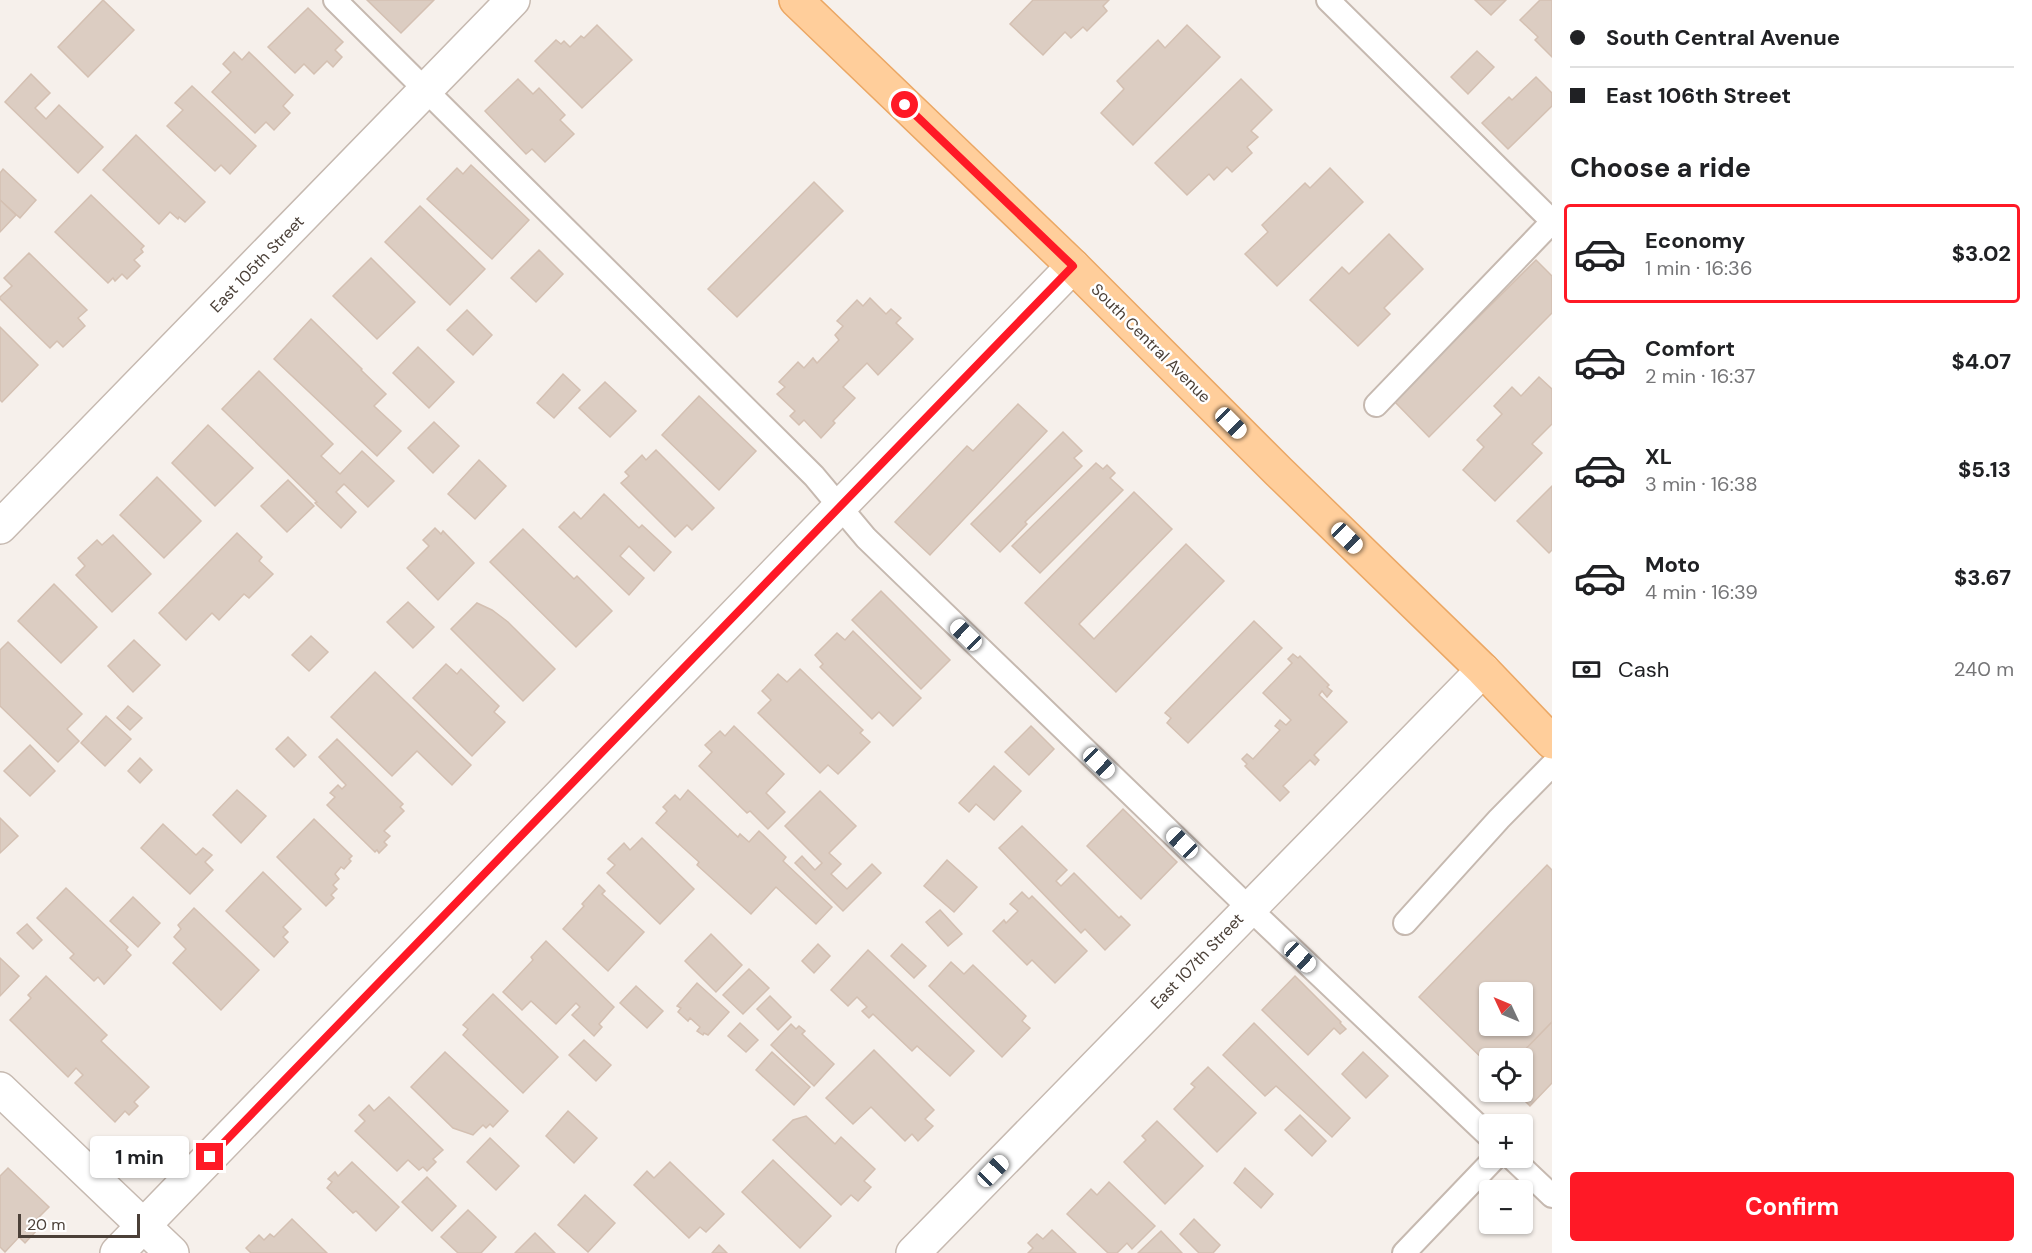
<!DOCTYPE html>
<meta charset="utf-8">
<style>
body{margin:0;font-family:"DM Sans",sans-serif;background:#f2f2f2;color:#202124;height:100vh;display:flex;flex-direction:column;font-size:22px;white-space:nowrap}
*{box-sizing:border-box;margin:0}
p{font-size:20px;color:#757577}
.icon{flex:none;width:33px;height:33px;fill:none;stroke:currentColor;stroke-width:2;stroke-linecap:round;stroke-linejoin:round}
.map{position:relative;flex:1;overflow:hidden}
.side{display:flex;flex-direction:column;background:#fff;width:480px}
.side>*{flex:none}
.banner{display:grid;align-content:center;height:132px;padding:0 18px;background:#fff}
.needle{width:39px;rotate:314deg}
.controls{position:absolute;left:1479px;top:982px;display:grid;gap:12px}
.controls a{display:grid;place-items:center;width:54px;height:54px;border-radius:6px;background:#fff;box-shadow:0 2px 4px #0004;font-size:30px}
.scale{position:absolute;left:18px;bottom:15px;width:122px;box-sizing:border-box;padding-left:6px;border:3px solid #4b4038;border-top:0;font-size:16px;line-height:21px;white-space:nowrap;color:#4b4038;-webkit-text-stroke:4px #fff;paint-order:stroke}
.end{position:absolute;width:27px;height:27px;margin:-14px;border:8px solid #ff1926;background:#fff;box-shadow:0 0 0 3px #fff}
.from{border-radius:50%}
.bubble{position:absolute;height:42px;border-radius:6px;background:#fff;box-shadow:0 2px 4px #0004;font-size:20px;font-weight:700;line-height:42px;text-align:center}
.car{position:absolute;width:18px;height:36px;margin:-18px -9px;border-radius:8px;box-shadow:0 0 4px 2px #0007;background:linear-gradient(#fff 24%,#345 0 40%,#fff 0 76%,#345 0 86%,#fff 0)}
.banner b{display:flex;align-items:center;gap:21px;height:57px;font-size:22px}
.banner b+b{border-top:2px solid #e0e0e0}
.banner i{width:15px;height:15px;background:#202124}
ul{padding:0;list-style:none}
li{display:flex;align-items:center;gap:18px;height:99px;margin:0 12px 9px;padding:0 6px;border:3px solid transparent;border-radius:6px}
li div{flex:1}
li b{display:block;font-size:22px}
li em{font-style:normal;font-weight:700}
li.current{border-color:#ff1926}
li>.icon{width:54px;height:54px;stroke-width:1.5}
h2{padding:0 18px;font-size:27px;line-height:72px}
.pay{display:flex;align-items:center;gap:15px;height:66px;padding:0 18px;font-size:22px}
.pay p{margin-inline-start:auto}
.primary-button{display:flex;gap:12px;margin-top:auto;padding:12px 18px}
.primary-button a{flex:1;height:69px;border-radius:6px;background:#ff1926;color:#fff;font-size:24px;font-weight:700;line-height:69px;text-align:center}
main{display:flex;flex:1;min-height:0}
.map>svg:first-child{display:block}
.building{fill:#dccdc2;stroke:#d4c0b2;stroke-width:1.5;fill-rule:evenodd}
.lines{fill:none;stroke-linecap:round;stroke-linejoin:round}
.lane-casing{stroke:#c6b9b0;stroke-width:26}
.street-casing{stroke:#c6b9b0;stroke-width:36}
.primary-casing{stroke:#eba764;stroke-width:36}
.lane{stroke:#fff;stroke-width:22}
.street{stroke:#fff;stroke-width:33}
.primary{stroke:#ffce9b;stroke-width:33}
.route{stroke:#ff1926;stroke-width:8}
.labels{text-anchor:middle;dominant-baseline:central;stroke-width:5;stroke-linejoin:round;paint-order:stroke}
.street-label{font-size:16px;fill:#4b4038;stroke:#fff}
</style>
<main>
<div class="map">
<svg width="1552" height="1253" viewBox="0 0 1552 1253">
<rect width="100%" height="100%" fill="#f6f0eb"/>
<g class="building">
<polygon points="103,0 134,30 88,77 58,47"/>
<polygon points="367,0 434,0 401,33"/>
<polygon points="1033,0 1109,0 1103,6 1107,11 1087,31 1083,27 1071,38 1065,32 1043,55 1010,24"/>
<polygon points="1475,0 1506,0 1491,15"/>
<polygon points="1540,0 1552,0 1552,57 1535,40 1538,37 1520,20"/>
<polygon points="308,8 343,42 335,50 342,57 333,67 327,61 314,74 304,64 295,73 268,47"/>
<polygon points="597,25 632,60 582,108 535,61 556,40 561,44 564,41 570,47 581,36 584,38"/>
<polygon points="1187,25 1220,57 1133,145 1101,113 1124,89 1117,81 1158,40 1165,48"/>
<polygon points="1477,51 1494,67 1468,94 1451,77"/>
<polygon points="234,52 242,60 249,52 293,95 283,106 290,113 274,130 266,122 255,133 212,92 231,72 223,64"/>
<polygon points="31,74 50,93 35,108 46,119 59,105 103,147 78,173 5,102"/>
<polygon points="1536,77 1552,93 1552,106 1508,149 1482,123 1509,97 1512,100"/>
<polygon points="518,79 533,94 539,88 565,115 560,120 574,134 545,162 532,149 526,154 485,111"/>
<polygon points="1241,79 1272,110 1251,131 1258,137 1247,147 1252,153 1232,172 1227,167 1214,180 1209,174 1187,195 1155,163"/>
<polygon points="192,86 256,146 230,174 221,165 215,171 167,126 183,110 175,103"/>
<polygon points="136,135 205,202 185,222 179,217 178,219 170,212 159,224 103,170"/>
<polygon points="471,165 529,220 492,259 427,199 457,168 463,174"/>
<polygon points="1330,168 1363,202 1277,286 1245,254 1268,232 1262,225 1305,183 1310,188"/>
<polygon points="3,169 36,200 20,218 0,200 0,173"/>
<polygon points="814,182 843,211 737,317 708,289"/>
<polygon points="91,195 144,246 141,249 143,252 134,260 140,266 127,279 122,274 115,281 113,278 108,283 55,232"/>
<polygon points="0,200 16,215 0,232"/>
<polygon points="420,206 485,269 450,305 385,242"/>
<polygon points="1389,234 1423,269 1384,308 1390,314 1358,346 1310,300 1342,267 1349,274"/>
<polygon points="539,250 563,274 536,302 511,278"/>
<polygon points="29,253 87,310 78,318 85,326 63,347 57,341 50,348 0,299 0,297 12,286 4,278"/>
<polygon points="371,258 415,302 377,339 333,296"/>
<polygon points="1536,260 1552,276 1552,313 1429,437 1394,401"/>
<polygon points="870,298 886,314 891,309 901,318 896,323 913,339 878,375 867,363 843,387 855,398 833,421 835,423 821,438 804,420 799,425 790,416 795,411 777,394 785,387 779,382 798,362 804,368 813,358 817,363 839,340 835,335 843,326 837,321 857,300 863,306"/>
<polygon points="467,310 492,335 473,355 447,330"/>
<polygon points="311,319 362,369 361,370 386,394 374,406 401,431 377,456 274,359"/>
<polygon points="0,327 38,365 2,402 0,400"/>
<polygon points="418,347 454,382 429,408 393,373"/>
<polygon points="259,371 333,444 321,456 340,474 362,451 394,481 368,507 344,484 336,492 356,512 341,528 315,503 317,502 222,409"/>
<polygon points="563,374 580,390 554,418 537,403"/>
<polygon points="1539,377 1552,389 1552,424 1532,444 1542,453 1495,501 1463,470 1484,447 1477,440 1502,414 1494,406 1512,387 1521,396"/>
<polygon points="605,382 636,411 610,437 579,408"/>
<polygon points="699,396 756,451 719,490 662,435"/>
<polygon points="1018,404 1047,431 930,555 895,522 967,446 973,451"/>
<polygon points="434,422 459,446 433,473 408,448"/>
<polygon points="208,425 253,468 215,506 172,463"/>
<polygon points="1063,432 1082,451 1074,458 1082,466 1025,522 1027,524 1000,552 971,524"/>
<polygon points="656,450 714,508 692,530 687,525 675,537 621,483 629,476 625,472 642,455 646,460"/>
<polygon points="479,460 506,486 475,519 448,494"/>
<polygon points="1096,463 1103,469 1107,465 1115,473 1110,478 1123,490 1040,573 1012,546"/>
<polygon points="157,477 201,521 164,558 120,515"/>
<polygon points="288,480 314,506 287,532 261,506"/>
<polygon points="1552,486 1552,550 1549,553 1517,521"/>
<polygon points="1134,492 1172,529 1079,624 1094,639 1186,544 1224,581 1116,692 1025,603"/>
<polygon points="604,494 639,528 642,525 671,552 654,571 629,546 620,556 644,578 629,595 559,527 574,512 581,519"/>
<polygon points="435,528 441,534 443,531 474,563 438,600 407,568 429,546 423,540"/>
<polygon points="523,529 574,579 577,576 612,611 576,647 490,562"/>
<polygon points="237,533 262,557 259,561 273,574 249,598 244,594 219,620 212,613 186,640 159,613"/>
<polygon points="113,535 151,574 112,612 76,575 85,566 78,558 97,540 102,545"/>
<polygon points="54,584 97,627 61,663 18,621"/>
<polygon points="881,591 950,660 921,689 852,620"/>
<polygon points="408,602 434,627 413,648 387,622"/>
<polygon points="477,603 492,610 508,622 555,669 523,701 451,629"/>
<polygon points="1254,621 1282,648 1188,743 1167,723 1171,718 1165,713"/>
<polygon points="853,631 921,698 893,726 879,712 872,719 820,667 823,664 815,655 837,633 845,640"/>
<polygon points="311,636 328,652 309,671 292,655"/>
<polygon points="134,640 160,665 133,692 108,666"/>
<polygon points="8,642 82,714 67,729 79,741 58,762 0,706 0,650"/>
<polygon points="1293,654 1298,658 1300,656 1329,685 1327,687 1332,691 1327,697 1322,691 1319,695 1347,722 1314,755 1319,760 1315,765 1310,760 1283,786 1289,792 1280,801 1245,766 1247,764 1242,759 1247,754 1253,759 1280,730 1275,726 1280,720 1286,725 1291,720 1263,693 1292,663 1288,659"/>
<polygon points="446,664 457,674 461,669 499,706 494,712 505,722 472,756 413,698"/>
<polygon points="800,669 863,730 860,733 870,742 838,774 828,765 820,773 758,713 771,700 762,691 778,674 787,682"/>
<polygon points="375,672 471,765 452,785 417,751 392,776 331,717"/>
<polygon points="128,706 142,718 130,730 117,718"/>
<polygon points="106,716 131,739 105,766 81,743"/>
<polygon points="734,726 784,774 766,793 785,812 768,829 750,811 747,813 699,766 712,752 705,745 720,731 725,736"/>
<polygon points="1031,726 1054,749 1029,775 1005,752"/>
<polygon points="288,737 306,755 294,767 276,749"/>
<polygon points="337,739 403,804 400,807 404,811 384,831 390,836 384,842 387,845 379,853 377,850 375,852 327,805 335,797 330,793 338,785 342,789 346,785 319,757"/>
<polygon points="30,745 55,771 30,796 4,771"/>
<polygon points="140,758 152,770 140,783 128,771"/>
<polygon points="994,766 1021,791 994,820 976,804 969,812 959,803"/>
<polygon points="237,790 266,816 241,843 213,815"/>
<polygon points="688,790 738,837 740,834 749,842 759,831 786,857 783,861 832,907 816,924 776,887 751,914 697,865 699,862 656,823 667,811 663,807 675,795 680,800"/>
<polygon points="820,791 856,826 829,853 841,864 831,874 847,889 872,864 881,873 843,911 795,863 802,856 815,870 822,863 785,826"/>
<polygon points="1123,809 1177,862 1141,899 1087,846"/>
<polygon points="0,818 18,836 0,853"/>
<polygon points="314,819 352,856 349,859 351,861 344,869 341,867 335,874 339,879 333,885 337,889 331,895 334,898 326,906 277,857"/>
<polygon points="163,824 196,855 203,848 212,855 205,862 213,870 190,894 141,848"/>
<polygon points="1022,826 1067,870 1056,881 1061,886 1074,873 1119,918 1121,916 1130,925 1105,950 1085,929 1081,933 999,848"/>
<polygon points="642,838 694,889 660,924 607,873 615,865 608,859 624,843 630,850"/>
<polygon points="947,860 977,887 954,912 924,886"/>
<path d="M1547,865L1552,870V1022L1516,1059H1490V1066L1419,997ZM1490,993H1522V1026H1490Z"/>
<polygon points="263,872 301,909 283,927 288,932 283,937 288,942 274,957 226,911"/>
<polygon points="599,885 605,891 602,894 644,932 608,971 563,929 584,906 582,904"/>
<polygon points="66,888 128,947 126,950 131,955 104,984 98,977 94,981 70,958 74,954 37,918"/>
<polygon points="1022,892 1029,899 1032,896 1087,951 1055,983 1032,960 1027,965 993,931 1004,920 1006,923 1018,911 1010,904"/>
<polygon points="133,897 160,923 138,947 110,921"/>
<polygon points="194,908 259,970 221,1010 173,963 186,949 174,937 181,929 178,925"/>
<polygon points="940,910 962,934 948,946 926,922"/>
<polygon points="27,924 42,940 33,949 17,933"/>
<polygon points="711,934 742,965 716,992 685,961"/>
<polygon points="546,941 614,1007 599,1024 602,1027 594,1036 572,1015 580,1007 576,1003 556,1024 531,1001 522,1010 503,992 533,960 531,957"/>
<polygon points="818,944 830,956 814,973 802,961"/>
<polygon points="902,944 926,966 914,978 891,956"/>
<polygon points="868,950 974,1051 950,1076 917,1046 912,1051 873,1014 869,1018 862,1011 867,1007 857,997 848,1006 831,990"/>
<polygon points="0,958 19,976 0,996"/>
<polygon points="951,962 964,974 973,965 1026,1016 1022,1021 1030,1028 1002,1057 929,986"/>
<polygon points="749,969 769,988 743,1014 723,995"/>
<polygon points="46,976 107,1035 101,1041 149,1087 134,1102 138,1106 129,1115 125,1111 115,1122 75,1083 83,1075 76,1068 68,1077 10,1020 31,998 28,995"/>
<polygon points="1295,976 1341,1022 1340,1023 1346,1029 1340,1034 1334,1028 1308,1055 1262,1010"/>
<polygon points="697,983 729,1012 708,1035 704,1033 703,1035 697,1031 700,1027 690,1018 688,1021 678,1012 681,1008 677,1006"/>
<polygon points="636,986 663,1011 647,1028 620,1003"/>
<polygon points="493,994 558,1057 523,1093 463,1035 468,1029 463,1025"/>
<polygon points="770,996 791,1017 778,1030 757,1009"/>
<polygon points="1552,1022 1552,1083 1530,1106 1516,1092 1522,1092 1522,1059 1516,1059"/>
<polygon points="740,1023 758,1040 746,1052 728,1036"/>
<polygon points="1254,1023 1350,1118 1332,1137 1276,1086 1265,1096 1223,1055"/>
<polygon points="791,1024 796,1029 799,1026 805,1031 802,1034 834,1064 814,1086 771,1045"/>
<polygon points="584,1040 611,1065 596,1081 569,1055"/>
<polygon points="874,1050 934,1110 925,1119 933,1126 918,1141 912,1134 905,1141 871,1107 853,1124 826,1098"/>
<polygon points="445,1052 508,1111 493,1127 490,1124 486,1128 483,1125 473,1135 453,1128 411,1087"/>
<polygon points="772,1052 810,1087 794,1105 756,1070"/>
<polygon points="1363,1052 1388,1076 1366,1098 1342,1074"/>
<polygon points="1208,1067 1256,1113 1217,1152 1174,1109 1195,1087 1191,1084"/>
<polygon points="389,1097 443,1150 433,1159 436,1162 427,1171 423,1167 419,1170 408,1160 397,1171 355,1131 365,1121 359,1115 369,1105 374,1111"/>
<polygon points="568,1111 597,1138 574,1163 546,1136"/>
<polygon points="1300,1115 1326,1141 1312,1156 1285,1130"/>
<polygon points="806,1116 835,1144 841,1137 875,1169 864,1181 871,1187 858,1201 851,1195 841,1205 773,1140 793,1120"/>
<polygon points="1157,1121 1203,1166 1165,1204 1124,1162 1146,1140 1142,1136"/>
<polygon points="490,1138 519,1166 496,1190 467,1162"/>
<polygon points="773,1160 831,1216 800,1248 742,1192"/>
<polygon points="352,1162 399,1207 376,1231 356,1211 353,1213 327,1188 332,1182 328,1179 335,1172 338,1176"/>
<polygon points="670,1162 724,1214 706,1232 700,1227 689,1238 634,1185 647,1171 654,1178"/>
<polygon points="8,1168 49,1207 33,1223 39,1228 25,1243 19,1237 5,1252 0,1247 0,1176"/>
<polygon points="1245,1168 1273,1194 1261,1208 1234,1183"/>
<polygon points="427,1177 456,1206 432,1231 402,1202"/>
<polygon points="1109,1182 1155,1226 1132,1249 1127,1243 1117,1253 1108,1253 1067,1214 1091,1189 1097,1195"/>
<polygon points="585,1195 615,1223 588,1252 558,1225"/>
<polygon points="468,1210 496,1237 481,1253 458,1253 441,1237"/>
<polygon points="292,1219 327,1253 251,1253 246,1248 259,1235 264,1240 270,1234 274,1237"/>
<polygon points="1194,1219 1220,1245 1213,1253 1199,1253 1180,1234"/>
<polygon points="1052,1230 1076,1253 1028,1253 1033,1248 1028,1243 1037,1234 1043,1239"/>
<polygon points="1161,1231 1182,1253 1138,1253"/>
<polygon points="535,1233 555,1253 515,1253"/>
<polygon points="719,1245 727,1253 712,1253"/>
</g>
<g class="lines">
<g class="lane-casing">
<g id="lane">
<polyline points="335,0 814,476 866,538 1249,908 1490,1137"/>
<polyline points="1328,0 1552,221"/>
<polyline points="1376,405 1552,222"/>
<polyline points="1405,923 1499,819 1552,765"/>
<polyline points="1512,1158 1552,1196"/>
<polyline points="1404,1253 1495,1158"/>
</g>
</g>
<g class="street-casing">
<g id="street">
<polyline points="0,527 513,0"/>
<polyline points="0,1089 172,1253"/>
<polyline points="117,1253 1073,266"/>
<polyline points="913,1253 1483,670"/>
</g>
</g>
<g class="primary-casing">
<polyline id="primary" points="796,0 1073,266 1278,471 1483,670 1552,742"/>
</g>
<use href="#lane" class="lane"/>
<use href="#street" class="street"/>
<use href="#primary" class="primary"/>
</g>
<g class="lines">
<polyline class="route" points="210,1157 1073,266 905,105"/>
</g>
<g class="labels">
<g class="street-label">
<text transform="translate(257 264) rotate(-46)">East 105th Street</text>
<text transform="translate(1151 343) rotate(45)">South Central Avenue</text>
<text transform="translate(1197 961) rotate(-46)">East 107th Street</text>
</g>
</g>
</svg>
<div class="controls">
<a><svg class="needle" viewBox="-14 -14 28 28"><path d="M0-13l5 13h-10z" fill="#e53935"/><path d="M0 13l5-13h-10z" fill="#757577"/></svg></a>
<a><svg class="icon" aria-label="locate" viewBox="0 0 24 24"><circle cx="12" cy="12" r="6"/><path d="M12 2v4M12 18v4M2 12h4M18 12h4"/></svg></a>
<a>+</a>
<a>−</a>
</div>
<div class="scale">20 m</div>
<i class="end from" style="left:905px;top:105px"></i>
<i class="end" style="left:210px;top:1157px"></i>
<div class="bubble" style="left:90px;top:1136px;width:99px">1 min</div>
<i class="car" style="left:1231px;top:423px;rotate:135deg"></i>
<i class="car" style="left:1347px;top:538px;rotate:134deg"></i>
<i class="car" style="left:966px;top:635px;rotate:314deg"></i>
<i class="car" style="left:1099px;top:763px;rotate:134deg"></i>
<i class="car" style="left:1182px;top:843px;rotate:314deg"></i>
<i class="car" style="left:1300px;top:957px;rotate:133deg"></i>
<i class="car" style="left:993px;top:1171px;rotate:44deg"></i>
</div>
<section class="side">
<div class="banner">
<b><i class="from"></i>South Central Avenue</b>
<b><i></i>East 106th Street</b>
</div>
<h2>Choose a ride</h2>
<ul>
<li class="current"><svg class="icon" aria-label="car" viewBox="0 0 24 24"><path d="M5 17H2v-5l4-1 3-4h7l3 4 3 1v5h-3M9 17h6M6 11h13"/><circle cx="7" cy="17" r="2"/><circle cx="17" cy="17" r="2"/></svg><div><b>Economy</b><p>1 min · 16:36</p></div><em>$3.02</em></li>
<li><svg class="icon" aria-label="car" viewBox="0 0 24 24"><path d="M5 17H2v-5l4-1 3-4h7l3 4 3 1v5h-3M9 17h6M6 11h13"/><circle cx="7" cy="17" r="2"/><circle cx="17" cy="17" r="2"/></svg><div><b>Comfort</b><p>2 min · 16:37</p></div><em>$4.07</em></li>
<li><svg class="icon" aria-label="car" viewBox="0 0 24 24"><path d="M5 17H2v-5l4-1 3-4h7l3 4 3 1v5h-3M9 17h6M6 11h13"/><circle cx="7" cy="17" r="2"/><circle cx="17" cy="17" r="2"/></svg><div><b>XL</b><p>3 min · 16:38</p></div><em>$5.13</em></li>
<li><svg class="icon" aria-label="car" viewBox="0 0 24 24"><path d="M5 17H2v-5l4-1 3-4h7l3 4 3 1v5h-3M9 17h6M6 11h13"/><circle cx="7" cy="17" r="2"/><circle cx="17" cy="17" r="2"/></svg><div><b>Moto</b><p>4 min · 16:39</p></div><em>$3.67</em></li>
</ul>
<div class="pay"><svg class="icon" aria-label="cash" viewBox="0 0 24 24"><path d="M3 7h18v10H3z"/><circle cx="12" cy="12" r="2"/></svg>Cash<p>240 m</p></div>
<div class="primary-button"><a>Confirm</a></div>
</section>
</main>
